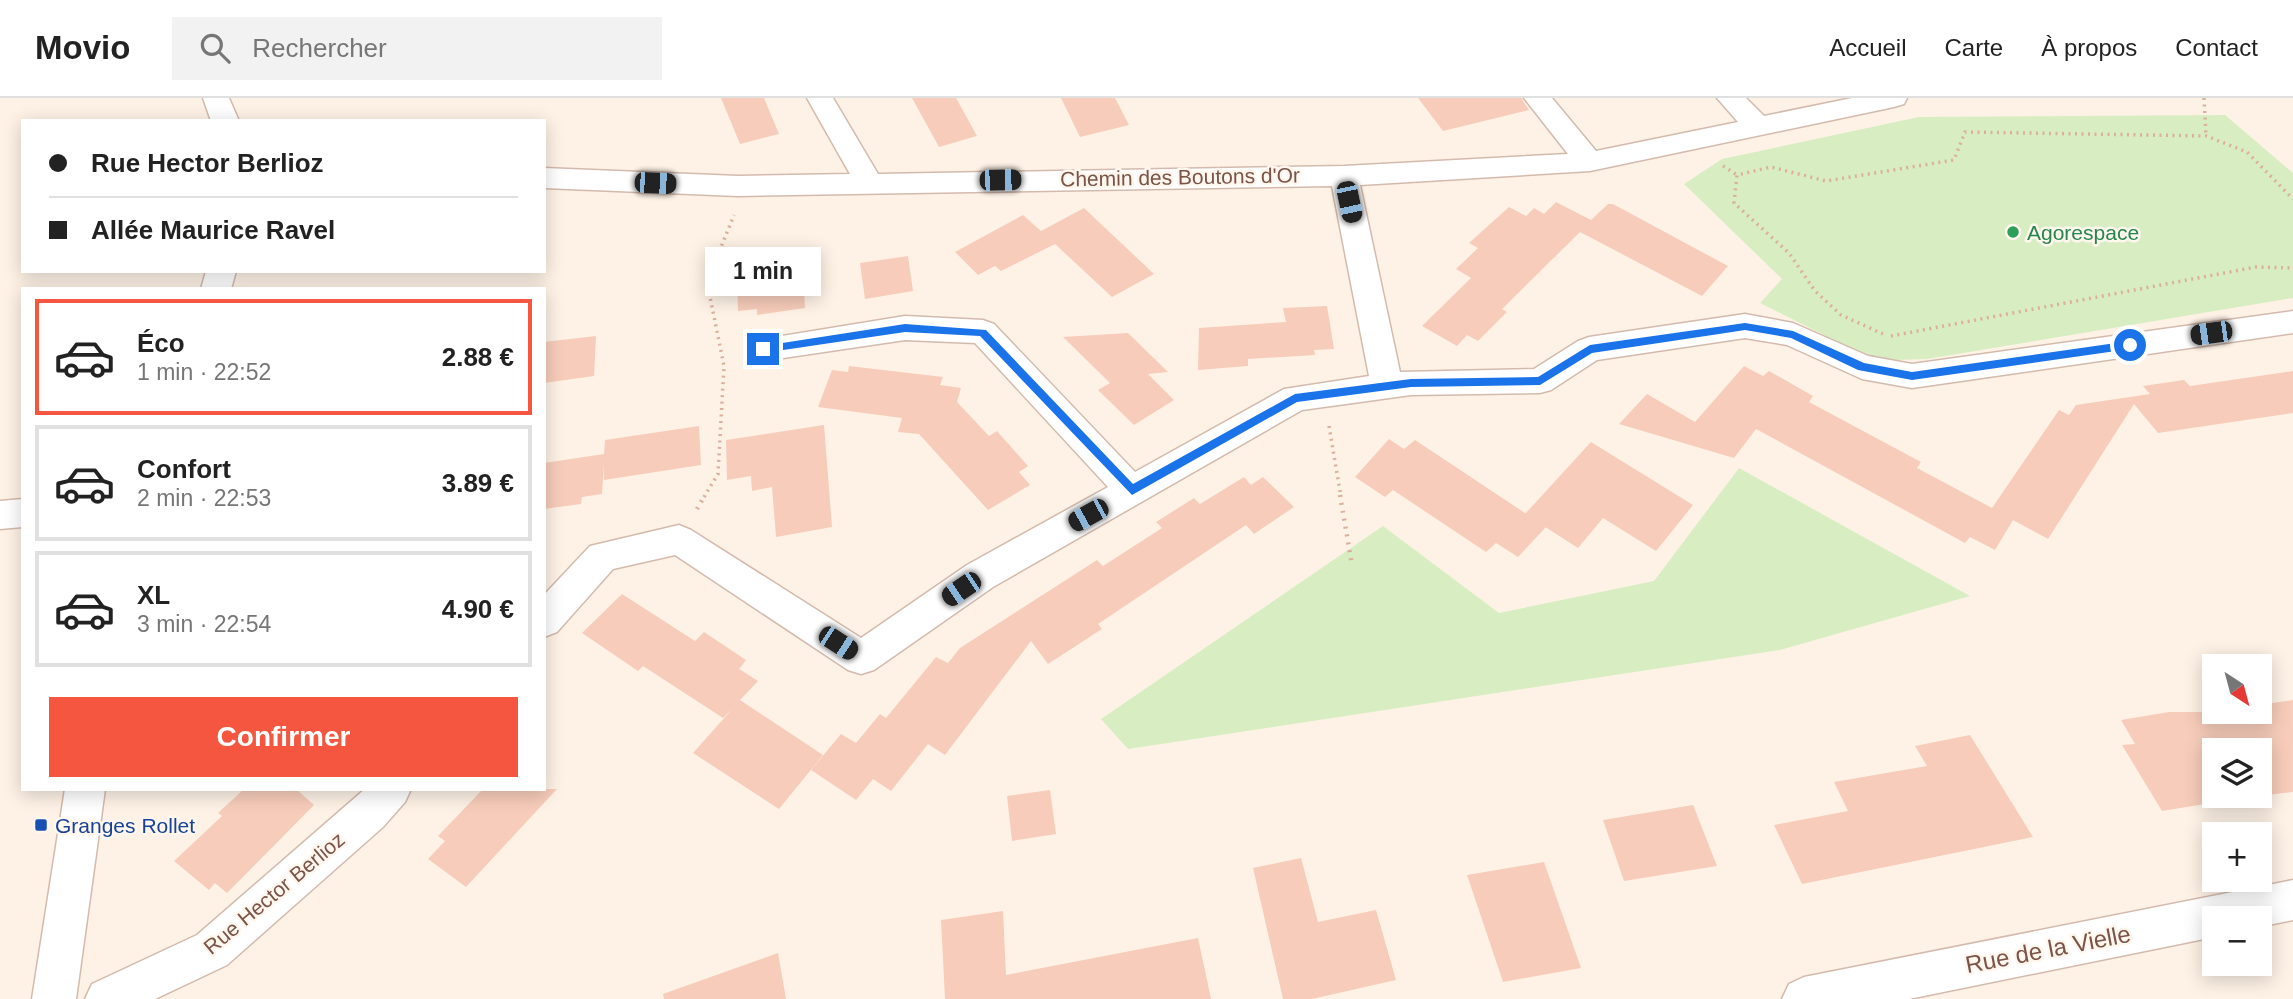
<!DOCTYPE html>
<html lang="fr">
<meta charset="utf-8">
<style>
body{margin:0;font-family:Helvetica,sans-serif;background:#f2f2f2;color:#222;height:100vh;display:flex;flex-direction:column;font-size:26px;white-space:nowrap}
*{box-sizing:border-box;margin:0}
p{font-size:23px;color:#767676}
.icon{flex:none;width:38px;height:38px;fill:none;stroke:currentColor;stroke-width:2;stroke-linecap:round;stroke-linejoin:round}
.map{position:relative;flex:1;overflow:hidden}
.details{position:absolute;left:21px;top:189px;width:525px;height:504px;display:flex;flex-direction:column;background:#fff;border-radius:0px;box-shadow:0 4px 18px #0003}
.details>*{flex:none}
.guide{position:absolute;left:21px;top:21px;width:525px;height:154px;border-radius:0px;box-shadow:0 4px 18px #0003;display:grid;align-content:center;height:154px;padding:0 28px;background:#fff}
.needle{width:46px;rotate:144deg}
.buttons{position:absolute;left:2202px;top:556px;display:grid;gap:14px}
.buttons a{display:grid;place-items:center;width:70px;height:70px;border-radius:0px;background:#fff;box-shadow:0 4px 18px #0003;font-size:35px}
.end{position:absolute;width:32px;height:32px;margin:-16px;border:9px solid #1a73e8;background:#fff;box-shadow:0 0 0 4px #fff}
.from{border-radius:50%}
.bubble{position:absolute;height:49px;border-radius:0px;background:#fff;box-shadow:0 4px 18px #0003;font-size:23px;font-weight:600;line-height:49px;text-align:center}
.car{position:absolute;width:21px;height:42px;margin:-21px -10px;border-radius:9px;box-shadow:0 0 5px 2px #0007;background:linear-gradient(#222 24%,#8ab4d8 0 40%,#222 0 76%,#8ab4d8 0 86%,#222 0)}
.guide b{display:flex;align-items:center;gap:24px;height:66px;font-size:26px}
.guide b+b{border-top:2px solid #e0e0e0}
.guide i{width:18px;height:18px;background:#222}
ul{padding:12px 0 0;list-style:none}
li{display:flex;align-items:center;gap:21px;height:116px;margin:0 14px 10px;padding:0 14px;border:4px solid #e0e0e0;border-radius:0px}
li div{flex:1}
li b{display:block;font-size:26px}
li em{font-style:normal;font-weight:600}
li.on{border-color:#f4563f}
li>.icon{width:63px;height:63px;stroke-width:1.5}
.button{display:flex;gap:14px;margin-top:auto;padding:14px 28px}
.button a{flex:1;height:80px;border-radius:0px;background:#f4563f;color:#fff;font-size:28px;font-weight:600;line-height:80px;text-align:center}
header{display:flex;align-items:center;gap:42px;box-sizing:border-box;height:98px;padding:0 35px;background:#fff;border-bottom:2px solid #e0e0e0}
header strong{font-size:33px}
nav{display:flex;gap:38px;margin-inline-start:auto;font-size:24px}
.search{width:490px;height:63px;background:#f2f2f2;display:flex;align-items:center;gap:18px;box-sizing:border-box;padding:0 24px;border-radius:0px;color:#767676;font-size:26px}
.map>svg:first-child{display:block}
.green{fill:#d8eec2}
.building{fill:#f7ccba}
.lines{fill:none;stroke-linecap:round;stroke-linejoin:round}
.minor-casing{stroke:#d4baad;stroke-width:3}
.path-far1{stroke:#dcaf9d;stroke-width:3.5;stroke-dasharray:2 4.5;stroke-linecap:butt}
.path{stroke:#dcaf9d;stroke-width:4.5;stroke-dasharray:2 6;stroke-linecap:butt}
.minor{fill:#fff;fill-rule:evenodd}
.route{fill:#1a73e8}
.leisure-dot{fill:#2e9e5b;stroke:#fff7ee;stroke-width:2.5}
.transit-dot{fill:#1a4fb4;stroke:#fff7ee;stroke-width:2.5}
.labels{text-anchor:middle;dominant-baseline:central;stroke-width:5;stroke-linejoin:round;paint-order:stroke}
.street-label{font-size:21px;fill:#7b5447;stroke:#fff7ee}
.leisure-label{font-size:21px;fill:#27864d;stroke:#fff7ee;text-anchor:start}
.transit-label{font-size:21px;fill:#164399;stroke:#fff7ee;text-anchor:start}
.near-street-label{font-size:24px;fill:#7b5447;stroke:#fff7ee}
</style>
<header>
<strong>Movio</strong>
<div class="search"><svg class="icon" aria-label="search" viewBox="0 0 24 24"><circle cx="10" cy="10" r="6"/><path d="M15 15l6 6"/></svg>Rechercher</div>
<nav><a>Accueil</a><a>Carte</a><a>À propos</a><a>Contact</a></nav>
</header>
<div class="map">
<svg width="2293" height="901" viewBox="0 0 2293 901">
<rect width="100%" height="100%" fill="#fef2e6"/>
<g class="green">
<polygon points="2225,17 2293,75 2293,200 1927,261 1893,262 1862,256 1760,205 1782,181 1684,86 1722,61 1919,19"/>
<polygon points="1739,370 1970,498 1780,552 1128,651 1101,621 1383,428 1499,515 1654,483"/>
</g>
<g class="building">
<polygon points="721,0 764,0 779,36 740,46"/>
<polygon points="912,0 956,0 977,38 939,49"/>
<polygon points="1061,0 1115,0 1129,27 1080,39"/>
<polygon points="1418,0 1521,0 1529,12 1443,33"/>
<polygon points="1556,104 1591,122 1608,106 1613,106 1728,168 1702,198 1580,134 1502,211 1507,214 1478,243 1467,237 1457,248 1422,228 1471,180 1456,171 1478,150 1469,145 1509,109 1526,118 1534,110 1544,116"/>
<polygon points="1084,110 1154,176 1112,199 1055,146 1001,173 995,168 978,177 955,154 1023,117 1041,133"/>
<polygon points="908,158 913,193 865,201 860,165"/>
<polygon points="803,173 805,210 757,217 757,211 738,213 737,182"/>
<polygon points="1327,208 1334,251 1314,252 1315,257 1248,261 1248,268 1198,272 1199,230 1286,224 1283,210"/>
<polygon points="1128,235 1168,274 1148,276 1174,302 1134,327 1098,292 1110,285 1063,239"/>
<polygon points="596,238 594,278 544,285 544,244"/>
<polygon points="849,268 943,279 940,287 961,290 957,304 989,338 997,333 1028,368 1019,374 1030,387 988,412 919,336 898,334 902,320 818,309 832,272 848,274"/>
<polygon points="1744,268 1763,278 1769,273 1813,298 1809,304 1921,364 1917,370 1992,410 2059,312 2069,317 2076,307 2150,296 2143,288 2184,282 2190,288 2293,273 2293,315 2158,335 2134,306 2048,441 2013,422 1995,452 1970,439 1965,445 1756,331 1734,360 1619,326 1647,296 1695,324"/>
<polygon points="824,327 832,429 776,439 772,389 752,393 751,378 727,382 726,342"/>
<polygon points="699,328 701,367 604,382 604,366 602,396 582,399 581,406 544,411 544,365 604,356 605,342"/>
<polygon points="1389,341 1404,351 1415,342 1546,429 1518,459 1496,445 1486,454 1393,392 1385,399 1355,379"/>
<polygon points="1591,344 1693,407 1656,453 1603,420 1578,450 1525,416"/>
<polygon points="1244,379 1251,387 1263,379 1294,409 1254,436 1246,427 1098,526 1102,531 1048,566 1031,543 945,657 928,646 891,693 873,681 856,702 811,672 841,636 856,645 880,616 886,620 936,559 948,565 960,550 1097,462 1103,468 1162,430 1156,424 1194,400 1200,406"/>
<polygon points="622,496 695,543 704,534 746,562 739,571 758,583 740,602 823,657 779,711 693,655 733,610 723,620 643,568 638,573 582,535"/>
<polygon points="2293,602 2293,694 2259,698 2259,653 2214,653 2214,698 2255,698 2162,713 2122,647 2135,646 2121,622 2169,614 2259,614 2259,607"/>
<polygon points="1970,637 2033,739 1802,786 1774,727 1848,713 1834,684 1927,668 1915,648"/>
<polygon points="244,691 296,691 314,707 227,795 215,785 209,792 174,763 222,718 218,715"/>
<polygon points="483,691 557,691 466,789 428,761 445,743 438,738"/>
<polygon points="1050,692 1056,736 1012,743 1007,698"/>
<polygon points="1693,707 1717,768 1624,783 1603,722"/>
<polygon points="1301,760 1318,824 1376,812 1396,882 1312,901 1283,901 1253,770"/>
<polygon points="1544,764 1581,870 1503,884 1467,777"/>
<polygon points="1003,813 1006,877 1198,840 1211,901 945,901 941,822"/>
<polygon points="778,855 786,901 664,901 663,896"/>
</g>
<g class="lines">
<g class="minor-casing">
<g id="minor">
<polygon points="203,0 229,0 239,23 211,23"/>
<polygon points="807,0 833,0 878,76 1344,68 1568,56 1524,0 1552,0 1596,53 1738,24 1717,0 1746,0 1764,18 1852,0 1907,0 1904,6 1894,9 1590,73 1360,87 1400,274 1534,271 1578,243 1589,239 1745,216 1793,225 1868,258 1912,266 2293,213 2293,235 1912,290 1862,281 1787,247 1745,240 1597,262 1551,292 1540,295 1411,297 1302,312 993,489 874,572 861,576 848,572 675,457 613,471 557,534 544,539 544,497 590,448 679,427 691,432 861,540 967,467 1108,389 975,245 905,242 763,263 752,259 747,251 752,243 905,218 983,222 994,226 1135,374 1284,291 1369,278 1332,88 738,98 544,90 544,70 738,78 850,76"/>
<polygon points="206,173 236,173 231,191 201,191"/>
<polygon points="23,401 23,429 0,431 0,403"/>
<polygon points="65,691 105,691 76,901 32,901"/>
<polygon points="365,691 411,691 405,704 383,729 227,867 155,901 85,901 92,886 197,837"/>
<polygon points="2293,782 2293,822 2259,829 2259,821 2214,821 2214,839 1909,901 1782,901 1789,886 1804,879"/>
</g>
</g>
<g class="path-far1">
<polyline points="2204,0 2206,38"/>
<polyline points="1723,68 1737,77"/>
<polyline points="1883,236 1841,217 1815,193 1789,155 1734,105 1737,77 1771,69 1826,83 1954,62 1965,34 2206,38 2247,54 2293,101"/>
<polyline points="1891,238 2256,169 2293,170"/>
<polyline points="1329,328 1341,399"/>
<polyline points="704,399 718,376 724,268 707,184 734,117"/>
</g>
<g class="path">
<polyline points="1340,397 1352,467"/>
<polyline points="697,411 705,397"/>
</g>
<use href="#minor" class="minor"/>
</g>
<polygon class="route" points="1745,225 1793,233 1864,265 1912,274 2130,243 2135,247 2130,251 1912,282 1858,272 1791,240 1745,232 1719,236 1592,255 1540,287 1411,289 1297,304 1132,397 980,238 905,234 763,255 758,251 763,248 905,226 986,232 1133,386 1295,296 1411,281 1538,279 1590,247"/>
<circle class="leisure-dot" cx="2013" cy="134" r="7"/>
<rect class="transit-dot" x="34" y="720" width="14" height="14" rx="3.5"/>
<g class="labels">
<g class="street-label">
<text transform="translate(1180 79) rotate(-1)">Chemin des Boutons d'Or</text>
<text transform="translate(274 795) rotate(-40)">Rue Hector Berlioz</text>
</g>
<g class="leisure-label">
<text x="2027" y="134">Agorespace</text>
</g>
<g class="transit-label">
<text x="55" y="727">Granges Rollet</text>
</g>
<g class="near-street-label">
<text transform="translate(2048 851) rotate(-11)">Rue de la Vielle</text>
</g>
</g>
</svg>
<div class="buttons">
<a><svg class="needle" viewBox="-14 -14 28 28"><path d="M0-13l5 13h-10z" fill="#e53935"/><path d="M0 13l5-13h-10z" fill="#767676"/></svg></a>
<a><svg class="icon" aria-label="layers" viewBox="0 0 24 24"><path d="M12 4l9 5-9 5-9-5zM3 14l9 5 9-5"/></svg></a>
<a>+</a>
<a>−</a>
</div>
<i class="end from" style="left:2130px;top:247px"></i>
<i class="end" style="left:763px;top:251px"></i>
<div class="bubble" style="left:705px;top:149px;width:116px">1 min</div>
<i class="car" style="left:1000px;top:82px;rotate:89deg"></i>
<i class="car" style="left:655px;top:85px;rotate:92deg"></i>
<i class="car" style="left:1349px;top:104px;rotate:168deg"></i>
<i class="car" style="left:2211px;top:235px;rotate:262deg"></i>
<i class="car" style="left:1088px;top:417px;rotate:241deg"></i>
<i class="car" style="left:961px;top:491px;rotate:236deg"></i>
<i class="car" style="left:838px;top:545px;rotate:123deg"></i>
<div class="guide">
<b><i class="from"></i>Rue Hector Berlioz</b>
<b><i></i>Allée Maurice Ravel</b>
</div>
<section class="details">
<ul>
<li class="on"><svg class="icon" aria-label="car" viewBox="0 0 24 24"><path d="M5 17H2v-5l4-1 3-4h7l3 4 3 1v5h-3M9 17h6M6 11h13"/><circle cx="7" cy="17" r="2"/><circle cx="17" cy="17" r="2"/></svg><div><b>Éco</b><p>1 min · 22:52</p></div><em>2.88 €</em></li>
<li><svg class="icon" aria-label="car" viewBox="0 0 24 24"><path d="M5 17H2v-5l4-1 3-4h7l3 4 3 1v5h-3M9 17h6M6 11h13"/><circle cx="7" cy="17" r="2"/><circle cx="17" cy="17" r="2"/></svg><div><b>Confort</b><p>2 min · 22:53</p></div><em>3.89 €</em></li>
<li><svg class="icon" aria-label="car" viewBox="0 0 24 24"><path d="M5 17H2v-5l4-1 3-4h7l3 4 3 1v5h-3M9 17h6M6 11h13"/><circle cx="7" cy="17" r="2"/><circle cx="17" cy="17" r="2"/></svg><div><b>XL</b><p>3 min · 22:54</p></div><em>4.90 €</em></li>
</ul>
<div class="button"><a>Confirmer</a></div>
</section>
</div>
